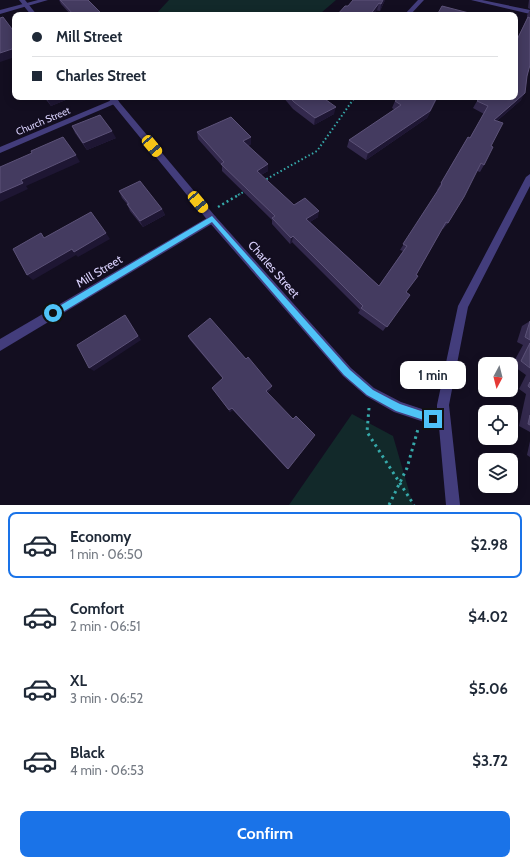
<!DOCTYPE html>
<meta charset="utf-8">
<style>
body{margin:0;font-family:Cabin,sans-serif;background:#f2f2f3;color:#1f2937;height:100vh;display:flex;flex-direction:column;font-size:15px;white-space:nowrap}
*{box-sizing:border-box;margin:0}
p{font-size:13px;color:#747a83}
.icon{flex:none;width:22px;height:22px;fill:none;stroke:currentColor;stroke-width:2;stroke-linecap:round;stroke-linejoin:round}
.map{position:relative;height:505px;overflow:hidden}
.side{display:flex;flex-direction:column;background:#fff;flex:1}
.side>*{flex:none}
.top-card{position:absolute;left:12px;top:12px;width:506px;height:88px;border-radius:8px;box-shadow:0 2px 10px #0003;display:grid;align-content:center;height:88px;padding:0 20px;background:#fff}
.needle{width:26px;rotate:187deg}
.tools{position:absolute;left:478px;top:357px;display:grid;gap:8px}
.tools a{display:grid;place-items:center;width:40px;height:40px;border-radius:8px;background:#fff;box-shadow:0 2px 10px #0003;font-size:20px}
.end{position:absolute;width:18px;height:18px;margin:-9px;border:5px solid #4fc3f7;background:#111;box-shadow:0 0 0 2px #111}
.from{border-radius:50%}
.bubble{position:absolute;height:28px;border-radius:8px;background:#fff;box-shadow:0 2px 10px #0003;font-size:13px;font-weight:700;line-height:28px;text-align:center}
.car{position:absolute;width:12px;height:24px;margin:-12px -6px;border-radius:5px;box-shadow:0 0 3px 1px #0007;background:linear-gradient(#f5c518 24%,#345 0 40%,#f5c518 0 76%,#345 0 86%,#f5c518 0)}
.top-card b{display:flex;align-items:center;gap:14px;height:38px;font-size:15px}
.top-card b+b{border-top:1px solid #e0e1e3}
.top-card i{width:10px;height:10px;background:#1f2937}
ul{padding:7px 0 0;list-style:none}
li{display:flex;align-items:center;gap:12px;height:66px;margin:0 8px 6px;padding:0 12px;border:2px solid transparent;border-radius:8px}
li div{flex:1}
li b{display:block;font-size:15px}
li em{font-style:normal;font-weight:700}
li.on{border-color:#1a73e8}
li>.icon{width:36px;height:36px;stroke-width:1.5}
.cta{display:flex;gap:8px;margin-top:auto;padding:8px 20px}
.cta a{flex:1;height:46px;border-radius:8px;background:#1a73e8;color:#fff;font-size:16px;font-weight:700;line-height:46px;text-align:center}
.map>svg:first-child{display:block}
.green{fill:#12292a}
.lines{fill:none;stroke-linecap:round;stroke-linejoin:round}
.path-far2{stroke:#36a9aa;stroke-width:2;stroke-dasharray:1.5 2.5;stroke-linecap:butt}
.path-far1{stroke:#36a9aa;stroke-width:2.5;stroke-dasharray:2 3;stroke-linecap:butt}
.path{stroke:#36a9aa;stroke-width:3;stroke-dasharray:2.5 4;stroke-linecap:butt}
.minor{fill:#433d7c;fill-rule:evenodd}
.tertiary{fill:#433d7c;fill-rule:evenodd}
.wall{fill:#33294d}
.shaded-wall{fill:#1e1633}
.building{fill:#443b60;stroke:#5c5278}
.route{fill:#4fc3f7}
.labels{text-anchor:middle;dominant-baseline:central;stroke-width:4;stroke-linejoin:round;paint-order:stroke}
.far-street-label{font-size:10px;fill:#d9d1fc;stroke:#130e20}
.street-label{font-size:12px;fill:#d9d1fc;stroke:#130e20}
</style>
<div class="map">
<svg width="530" height="505" viewBox="0 0 530 505">
<rect width="100%" height="100%" fill="#130e20"/>
<g class="green">
<polygon points="169,0 336,0 321,13 316,15 155,15"/>
<polygon points="352,414 393,436 413,505 289,505"/>
</g>
<g class="lines">
<g class="path-far2">
<polyline points="263,181 317,151 355,97"/>
<polyline points="238,195 247,190"/>
</g>
<polyline class="path-far1" points="218,207 240,194"/>
<g class="path">
<polyline points="369,408 367,432 414,505"/>
<polyline points="389,505 407,468 418,429"/>
</g>
<g class="minor">
<polygon points="38,0 48,0 0,14 0,10"/>
<polygon points="418,0 424,0 410,15 404,15"/>
<polygon points="471,0 482,0 530,10 530,14"/>
<polygon points="112,100 118,100 119,102 0,153 0,147"/>
<polygon points="212,215 215,216 217,219 215,222 0,351 0,339"/>
</g>
<g class="tertiary">
<polygon points="19,0 25,0 37,15 31,15"/>
<polygon points="107,97 115,97 215,216 351,368 374,388 401,402 437,414 437,405 458,306 526,177 530,174 530,186 468,307 449,405 460,505 446,505 439,427 394,412 366,396 343,376 209,222"/>
</g>
</g>
<g class="wall">
<polygon points="59,0 88,0 103,15 71,15 61,4"/>
<polygon points="385,0 380,11 348,6"/>
<polygon points="529,0 530,0 530,9 528,8"/>
<polygon points="530,10 530,65 521,100 497,121 491,146 484,165 480,172 477,171 448,223 443,229 442,229 416,275 406,292 410,295 383,331 358,313 360,310 292,242 290,244 272,224 272,220 222,171 222,166 198,139 197,132 251,144 248,146 268,171 261,175 294,205 318,217 310,222 379,286 403,251 400,250 438,190 437,190 468,137 470,138 484,114 473,108 477,101 515,97 515,42 527,19 527,15"/>
<polygon points="44,97 73,97 51,106"/>
<polygon points="283,97 322,97 334,114 314,125 293,109"/>
<polygon points="438,97 427,118 366,160 347,147 349,140 395,110 392,108 395,101"/>
<polygon points="72,126 116,138 87,150 75,133"/>
<polygon points="119,191 162,209 165,215 143,227 130,211 127,204 122,198"/>
<polygon points="530,321 530,432 519,426 526,394 519,389 526,375 512,365 523,345 517,342 522,326"/>
<polygon points="188,336 271,389 268,392 288,469 287,469 233,410 230,412 214,390 212,388 223,379 190,340"/>
<polygon points="530,441 530,457 527,455"/>
</g>
<g class="shaded-wall">
<polygon points="383,0 385,0 380,11 381,4"/>
<polygon points="379,3 377,10 374,15 370,15"/>
<polygon points="15,48 15,57 0,62 0,53"/>
<polygon points="525,93 521,100 490,127 494,120"/>
<polygon points="52,97 73,97 51,106 47,99"/>
<polygon points="438,97 427,118 366,160 368,153"/>
<polygon points="336,107 334,114 314,125 315,118"/>
<polygon points="112,131 116,138 87,150 83,143"/>
<polygon points="251,137 251,144 244,148 243,141"/>
<polygon points="76,155 80,162 26,186 28,189 0,202 0,193 21,180"/>
<polygon points="268,164 268,171 257,177 257,171"/>
<polygon points="162,209 165,215 143,227 140,221"/>
<polygon points="319,211 318,217 305,225 306,219"/>
<polygon points="106,233 110,239 78,257 76,255 33,280 27,275 72,249"/>
<polygon points="293,236 292,242 290,244 291,238"/>
<polygon points="125,315 129,320 141,340 94,371 89,368"/>
<polygon points="272,386 271,389 266,394 266,391"/>
<polygon points="232,408 233,410 230,412 229,410"/>
</g>
<g class="building">
<polygon points="60,0 88,0 103,15 74,15"/>
<polygon points="353,0 383,0 381,4 379,3 370,15 337,15 345,6 348,6"/>
<polygon points="442,6 469,13 468,15 437,15"/>
<polygon points="3,17 15,33 15,48 0,53 0,18"/>
<polygon points="528,17 530,18 530,65 527,76 525,93 494,120 503,123 491,146 493,147 484,165 481,163 464,197 448,223 446,222 416,275 418,276 406,292 410,295 387,327 361,308 363,306 293,236 291,238 272,218 275,216 221,164 224,162 197,132 231,117 251,137 243,141 268,164 257,171 294,205 305,198 319,211 306,219 379,286 407,246 403,244 442,184 441,183 468,137 470,138 488,106 477,101 482,97 515,97 515,44"/>
<polygon points="45,97 52,97 47,99"/>
<polygon points="289,97 322,97 336,107 315,118 294,102"/>
<polygon points="401,97 437,97 430,111 368,153 349,140 401,105 395,101"/>
<polygon points="100,115 112,131 83,143 72,126"/>
<polygon points="63,137 76,155 21,180 23,183 0,193 0,167 32,153 31,151"/>
<polygon points="140,181 162,209 140,221 127,204 129,204 119,191"/>
<polygon points="91,212 106,233 74,252 72,249 27,275 13,249 41,233 44,238"/>
<polygon points="125,315 138,336 89,368 77,345"/>
<polygon points="210,318 246,359 248,357 272,386 266,391 293,419 296,416 315,435 288,469 232,408 229,410 212,388 223,378 188,336"/>
<polygon points="530,321 530,340 525,337"/>
<polygon points="530,343 530,368 521,361"/>
<polygon points="530,382 530,388 528,386"/>
<polygon points="530,415 530,425 528,424"/>
</g>
<polygon class="route" points="212,216 350,370 373,390 392,400 400,404 436,416 437,419 436,422 433,423 396,411 367,395 344,375 212,222 56,316 51,316 51,311"/>
<g class="labels">
<g class="far-street-label">
<text transform="translate(43 121) rotate(-23)">Church Street</text>
</g>
<g class="street-label">
<text transform="translate(274 269) rotate(49)">Charles Street</text>
<text transform="translate(99 271) rotate(-31)">Mill Street</text>
</g>
</g>
</svg>
<div class="tools">
<a><svg class="needle" viewBox="-14 -14 28 28"><path d="M0-13l5 13h-10z" fill="#e53935"/><path d="M0 13l5-13h-10z" fill="#747a83"/></svg></a>
<a><svg class="icon" aria-label="locate" viewBox="0 0 24 24"><circle cx="12" cy="12" r="6"/><path d="M12 2v4M12 18v4M2 12h4M18 12h4"/></svg></a>
<a><svg class="icon" aria-label="layers" viewBox="0 0 24 24"><path d="M12 4l9 5-9 5-9-5zM3 14l9 5 9-5"/></svg></a>
</div>
<i class="end from" style="left:53px;top:313px"></i>
<i class="end" style="left:433px;top:419px"></i>
<div class="bubble" style="left:400px;top:361px;width:66px">1 min</div>
<i class="car" style="left:152px;top:146px;rotate:140deg"></i>
<i class="car" style="left:198px;top:202px;rotate:140deg"></i>
<div class="top-card">
<b><i class="from"></i>Mill Street</b>
<b><i></i>Charles Street</b>
</div>
</div>
<section class="side">
<ul>
<li class="on"><svg class="icon" aria-label="car" viewBox="0 0 24 24"><path d="M5 17H2v-5l4-1 3-4h7l3 4 3 1v5h-3M9 17h6M6 11h13"/><circle cx="7" cy="17" r="2"/><circle cx="17" cy="17" r="2"/></svg><div><b>Economy</b><p>1 min · 06:50</p></div><em>$2.98</em></li>
<li><svg class="icon" aria-label="car" viewBox="0 0 24 24"><path d="M5 17H2v-5l4-1 3-4h7l3 4 3 1v5h-3M9 17h6M6 11h13"/><circle cx="7" cy="17" r="2"/><circle cx="17" cy="17" r="2"/></svg><div><b>Comfort</b><p>2 min · 06:51</p></div><em>$4.02</em></li>
<li><svg class="icon" aria-label="car" viewBox="0 0 24 24"><path d="M5 17H2v-5l4-1 3-4h7l3 4 3 1v5h-3M9 17h6M6 11h13"/><circle cx="7" cy="17" r="2"/><circle cx="17" cy="17" r="2"/></svg><div><b>XL</b><p>3 min · 06:52</p></div><em>$5.06</em></li>
<li><svg class="icon" aria-label="car" viewBox="0 0 24 24"><path d="M5 17H2v-5l4-1 3-4h7l3 4 3 1v5h-3M9 17h6M6 11h13"/><circle cx="7" cy="17" r="2"/><circle cx="17" cy="17" r="2"/></svg><div><b>Black</b><p>4 min · 06:53</p></div><em>$3.72</em></li>
</ul>
<div class="cta"><a>Confirm</a></div>
</section>
